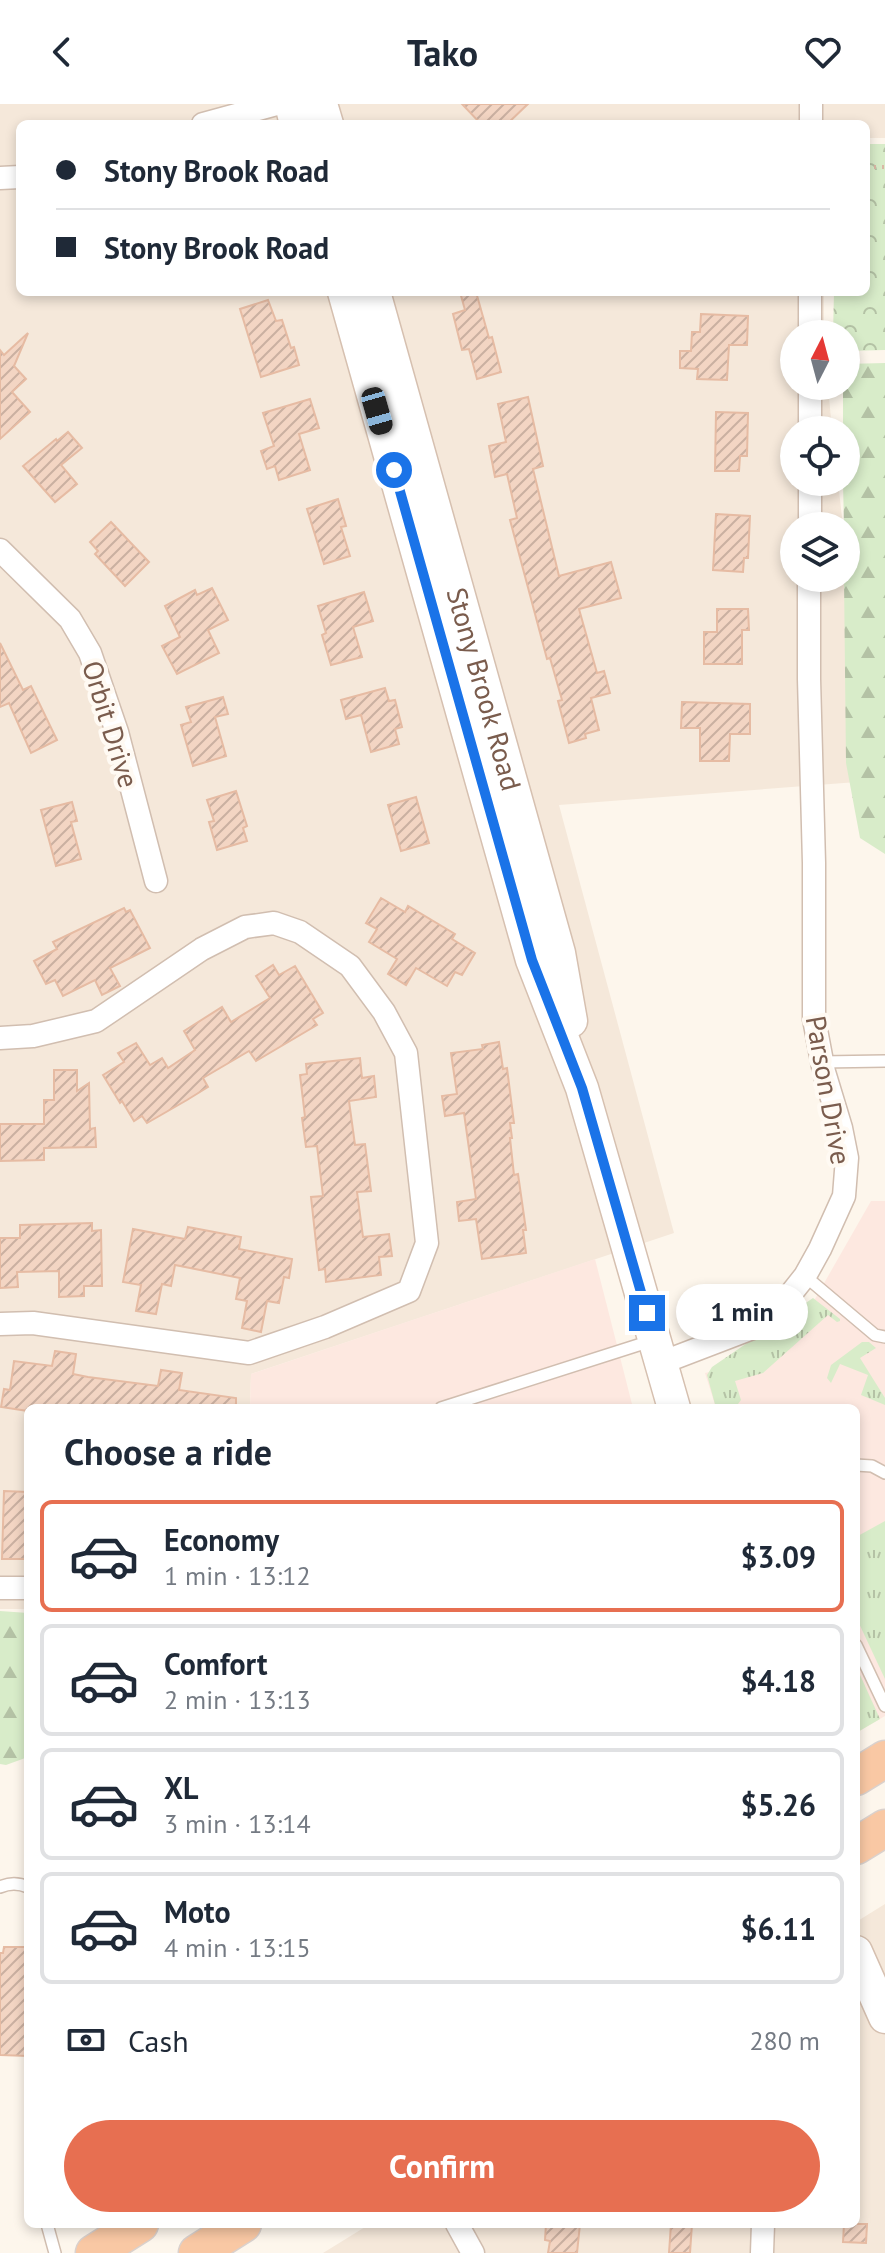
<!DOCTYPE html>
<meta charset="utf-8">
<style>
body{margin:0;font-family:"PT Sans",sans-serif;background:#f6f6f7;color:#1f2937;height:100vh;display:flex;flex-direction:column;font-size:30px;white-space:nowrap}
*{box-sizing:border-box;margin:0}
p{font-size:26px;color:#747a83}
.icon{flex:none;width:44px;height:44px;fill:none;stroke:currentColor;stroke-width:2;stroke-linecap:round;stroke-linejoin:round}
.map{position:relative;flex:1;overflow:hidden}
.panel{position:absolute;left:24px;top:1300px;width:836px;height:824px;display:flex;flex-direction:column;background:#fff;border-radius:12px;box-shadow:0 4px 12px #0003}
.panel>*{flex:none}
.top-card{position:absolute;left:16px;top:16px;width:854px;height:176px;border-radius:12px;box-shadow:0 4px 12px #0003;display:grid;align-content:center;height:176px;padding:0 40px;background:#fff}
.needle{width:52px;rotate:6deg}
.fabs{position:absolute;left:780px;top:216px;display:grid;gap:16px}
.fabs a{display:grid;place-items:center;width:80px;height:80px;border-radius:50%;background:#fff;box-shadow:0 4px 12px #0003;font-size:40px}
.end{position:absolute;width:36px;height:36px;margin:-18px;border:10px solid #1a73e8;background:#fff;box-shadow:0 0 0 4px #fff}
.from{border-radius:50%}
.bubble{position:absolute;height:56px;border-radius:28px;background:#fff;box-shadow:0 4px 12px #0003;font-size:26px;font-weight:600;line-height:56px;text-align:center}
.car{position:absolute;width:24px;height:48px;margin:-24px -12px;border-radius:10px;box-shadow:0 0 6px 2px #0007;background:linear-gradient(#222 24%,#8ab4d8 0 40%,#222 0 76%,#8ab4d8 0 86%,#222 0)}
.top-card b{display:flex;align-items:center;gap:28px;height:76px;font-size:30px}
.top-card b+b{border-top:2px solid #e0e1e3}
.top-card i{width:20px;height:20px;background:#1f2937}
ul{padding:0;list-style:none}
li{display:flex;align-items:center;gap:24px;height:112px;margin:0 16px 12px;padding:0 24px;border:4px solid #e0e1e3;border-radius:12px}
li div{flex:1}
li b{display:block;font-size:30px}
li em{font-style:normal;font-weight:600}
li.on{border-color:#e76f51}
li>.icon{width:72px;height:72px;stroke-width:1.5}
h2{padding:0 40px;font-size:36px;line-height:96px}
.pay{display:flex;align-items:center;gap:20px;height:88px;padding:0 40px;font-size:30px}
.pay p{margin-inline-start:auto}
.button{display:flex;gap:16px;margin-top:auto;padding:16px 40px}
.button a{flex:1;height:92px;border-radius:48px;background:#e76f51;color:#fff;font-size:32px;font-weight:600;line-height:92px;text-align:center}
header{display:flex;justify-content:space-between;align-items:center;height:104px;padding:0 40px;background:#fff;font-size:36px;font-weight:600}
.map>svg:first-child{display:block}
.residential{fill:#f5e8da}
.commercial{fill:#fde8e0}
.grass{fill:url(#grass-tufts)}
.forest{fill:url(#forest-firs)}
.park{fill:url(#park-crowns)}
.building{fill:url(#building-hatch);stroke:#e6bba3;stroke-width:2}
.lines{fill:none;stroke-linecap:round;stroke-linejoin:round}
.service-casing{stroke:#d1beb0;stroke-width:14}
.minor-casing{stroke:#d1beb0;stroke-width:25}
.secondary-casing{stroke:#d6c0b0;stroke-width:35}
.trunk-casing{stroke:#dad1cd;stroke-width:39}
.path{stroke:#d9b8a5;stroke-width:4;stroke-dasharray:2 6;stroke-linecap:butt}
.service{stroke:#fff;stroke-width:11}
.minor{stroke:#fff;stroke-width:22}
.secondary{stroke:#fff;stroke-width:32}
.trunk{stroke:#f9c8a4;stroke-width:36}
.route{stroke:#1a73e8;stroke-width:10}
.labels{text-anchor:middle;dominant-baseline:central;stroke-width:8;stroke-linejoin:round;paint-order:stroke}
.street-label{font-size:28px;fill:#7a5c4d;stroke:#fffaf3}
</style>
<header><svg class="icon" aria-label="back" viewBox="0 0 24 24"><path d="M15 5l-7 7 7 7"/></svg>Tako<svg class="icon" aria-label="heart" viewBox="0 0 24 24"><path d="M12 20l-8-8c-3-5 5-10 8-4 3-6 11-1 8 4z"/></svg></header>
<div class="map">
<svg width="885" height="2149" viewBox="0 0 885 2149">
<defs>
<pattern id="grass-tufts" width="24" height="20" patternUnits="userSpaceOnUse" patternTransform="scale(2)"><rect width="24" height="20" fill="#d8ecc9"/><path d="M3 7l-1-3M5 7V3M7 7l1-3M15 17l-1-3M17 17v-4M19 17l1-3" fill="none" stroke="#b4c2a5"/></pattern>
<pattern id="forest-firs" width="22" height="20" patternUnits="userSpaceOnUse" patternTransform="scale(2)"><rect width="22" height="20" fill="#d8ecc9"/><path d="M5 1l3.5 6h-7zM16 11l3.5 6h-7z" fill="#b4c2a5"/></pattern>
<pattern id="park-crowns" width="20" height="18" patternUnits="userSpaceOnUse" patternTransform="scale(2)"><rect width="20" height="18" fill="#d8ecc9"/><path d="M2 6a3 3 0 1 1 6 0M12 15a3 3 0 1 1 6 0" fill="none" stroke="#b4c2a5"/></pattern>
<pattern id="building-hatch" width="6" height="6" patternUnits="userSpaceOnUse" patternTransform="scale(2)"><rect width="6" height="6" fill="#f3d5c3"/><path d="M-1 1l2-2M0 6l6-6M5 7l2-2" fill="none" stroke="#cab0a1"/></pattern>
</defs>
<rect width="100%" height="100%" fill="#fdf6ec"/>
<g class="residential">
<polygon points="0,0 885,0 885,34 866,34 866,20 20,20 20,188 824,188 824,230 794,230 794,282 828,282 832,326 794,326 794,378 838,378 843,422 794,422 794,474 846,474 870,677 559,701 674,1129 251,1270 250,1304 28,1304 28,1505 0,1505"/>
<polygon points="885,1800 885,2149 323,2149 370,2120 856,2120 856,1818"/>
</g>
<g class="commercial">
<polygon points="871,1097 885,1097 885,1612 856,1629 856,1304 716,1304 705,1269 713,1267 811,1202"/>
<polygon points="595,1155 633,1304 250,1304 251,1270"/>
</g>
<g class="grass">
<polygon points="813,1194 840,1215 840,1217 837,1218 828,1211 763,1269 735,1277 741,1296 738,1300 739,1304 716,1304 707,1271 712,1263"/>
<polygon points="862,1238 869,1238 876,1244 860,1254 885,1294 885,1301 861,1291 868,1271 840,1260 831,1279 827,1274 831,1261"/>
<polygon points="885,1417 885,1575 856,1513 856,1433"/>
<polygon points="856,1562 880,1615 856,1629"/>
</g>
<g class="forest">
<polygon points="885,259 885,750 860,734 846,659 844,474 846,474 846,422 844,422 843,378 846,378 846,326 843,326 843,282 846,282 846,260"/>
<polygon points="0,1507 28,1509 28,1653 6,1661 0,1660"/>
</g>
<polygon class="park" points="866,40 885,40 885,246 846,247 846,230 833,230 834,188 866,188"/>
<g class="building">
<polygon points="462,0 528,0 507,20 481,20"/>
<polygon points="460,188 476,188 489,234 492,233 501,268 477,275 469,245 462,246 453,210 465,206"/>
<polygon points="268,196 276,217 282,216 291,244 294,243 299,261 261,273 240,205"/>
<polygon points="701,210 748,212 747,241 729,241 727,276 697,275 698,265 680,264 680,247 691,247 692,228 700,228"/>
<polygon points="28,229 14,262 26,275 12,288 30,308 0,335 0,246 4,251"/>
<polygon points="528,293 543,362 533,365 559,472 611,458 621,494 579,505 597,569 604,567 610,589 591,594 599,626 585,630 586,634 569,639 558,597 562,596 550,554 547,555 510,416 517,414 507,370 495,373 489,342 506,338 498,300"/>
<polygon points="310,295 319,324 299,330 310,366 279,376 275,362 267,365 261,347 274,342 263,309"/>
<polygon points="716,308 748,309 747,352 740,352 739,367 715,367"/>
<polygon points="68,328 82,344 61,361 77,380 55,398 23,362 56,335 57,337"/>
<polygon points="338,395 346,422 341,423 350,452 324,460 307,405"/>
<polygon points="716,410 750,412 748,454 744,454 743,468 713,466"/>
<polygon points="111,418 149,458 125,482 95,450 98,447 90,438"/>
<polygon points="212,484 228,516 208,526 219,549 177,570 162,542 180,533 165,502 195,486 197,491"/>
<polygon points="364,488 373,517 353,523 362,553 331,561 322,531 326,529 318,502"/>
<polygon points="717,505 748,505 749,526 742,526 742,560 704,560 704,528 717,528"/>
<polygon points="0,539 23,586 31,582 57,636 31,649 9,599 0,603"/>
<polygon points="385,584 389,597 395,596 402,623 395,625 399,640 371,648 361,611 346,615 341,596"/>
<polygon points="223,593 228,610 215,613 226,652 193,662 181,621 191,618 186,603"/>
<polygon points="682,598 750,600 750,630 730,630 729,657 700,657 700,624 681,624"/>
<polygon points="236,687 247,722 243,724 247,737 217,746 209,718 214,717 207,696"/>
<polygon points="416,693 429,739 401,747 388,701"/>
<polygon points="72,698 77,717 71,718 81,755 56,762 41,706"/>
<polygon points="381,794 405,808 408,802 455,830 452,835 475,849 462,871 455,868 447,882 416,864 406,881 388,870 397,855 369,838 377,825 366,819"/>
<polygon points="124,804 126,808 130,806 150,844 110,864 120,882 102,891 95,876 63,892 55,876 46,880 34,857 57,845 53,838"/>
<polygon points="273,861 279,871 295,862 323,909 313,915 317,921 256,957 249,947 203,974 208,983 187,996 147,1019 142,1012 134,1017 122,997 120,999 103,971 124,958 118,949 136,939 150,961 162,954 168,964 195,946 184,927 222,903 231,918 270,894 256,872"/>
<polygon points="499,938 503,965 507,964 514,1019 510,1019 512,1034 510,1034 514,1071 518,1070 526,1126 523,1126 526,1149 482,1155 476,1115 459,1117 457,1098 476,1095 464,1009 445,1012 442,992 457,990 451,949 483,945 482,941"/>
<polygon points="360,954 362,974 374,972 376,993 349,997 355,1041 365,1040 371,1087 357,1088 363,1133 389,1130 392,1152 379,1153 381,1171 326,1178 325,1165 319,1166 311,1093 323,1092 317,1042 306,1043 302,1014 305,1013 300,971 307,970 306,960"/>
<polygon points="54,966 77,966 77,987 89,979 90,1025 95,1024 96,1043 44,1044 44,1056 0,1057 0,1020 44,1020 44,996 54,996"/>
<polygon points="92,1119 92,1127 101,1126 102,1182 84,1182 84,1192 59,1193 59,1167 17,1168 18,1183 0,1184 0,1134 20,1134 20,1121"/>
<polygon points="188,1123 241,1133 239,1145 292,1155 289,1174 284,1173 279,1199 267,1197 261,1228 242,1224 247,1197 236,1195 240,1174 175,1161 171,1182 162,1180 156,1210 136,1207 141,1181 123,1178 133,1125 185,1135"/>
<polygon points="55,1247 76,1250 73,1270 88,1273 158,1282 161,1266 182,1269 179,1286 236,1294 236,1304 28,1304 28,1307 1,1303 4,1285 10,1286 14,1257 52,1262"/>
<polygon points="4,1387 28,1388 28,1455 2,1455"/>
<polygon points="4,1843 26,1843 26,1848 28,1848 28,1952 0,1951 0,1849 3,1849"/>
<polygon points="546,2120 580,2120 577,2149 548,2149 550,2137 545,2136"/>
<polygon points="671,2120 692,2120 690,2149 669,2149"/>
<polygon points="844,2120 867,2120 866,2139 843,2138"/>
</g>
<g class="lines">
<g class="service-casing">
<g id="service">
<polyline points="822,958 885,957"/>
<polyline points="805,1172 875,1231 885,1233"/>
<polyline points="441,1304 654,1236"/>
<polyline points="856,1361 872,1362 885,1369"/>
<polyline points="856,1541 885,1602"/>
<path d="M0,1783C9,1779 19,1779 28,1783"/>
<polyline points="47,2120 55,2149"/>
</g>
</g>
<g class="minor-casing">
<g id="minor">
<polyline points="203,20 277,0"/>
<polyline points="811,20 811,0"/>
<polyline points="0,74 20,73"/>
<polyline points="810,230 810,188"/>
<polyline points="810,326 810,282"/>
<polyline points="810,422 810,378"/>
<polyline points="0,446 70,515 90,549 117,628 156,777"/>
<polyline points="0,934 33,932 96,917 202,845 245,823 274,819 300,828 350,862 384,908 406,949 427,1139 409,1187 325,1223 249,1249 33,1219 0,1220"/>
<polyline points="661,1259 755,1223 782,1201 805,1172 820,1145 844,1092 847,1054 841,1024 824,968 814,915 814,759 809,575 809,474"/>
<polyline points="0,1484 28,1484"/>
<polyline points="457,2120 473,2149"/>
<polyline points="762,2149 763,2120"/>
</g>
</g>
<g class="secondary-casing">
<g id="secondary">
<polyline points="291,0 296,20"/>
<polyline points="321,0 327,20"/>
<polyline points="344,188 532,856 582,984 674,1304"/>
<path id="s1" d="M374,188L559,849L571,917"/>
<polyline points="856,1848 885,1913"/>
</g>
</g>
<g class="trunk-casing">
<g id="trunk">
<polyline points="856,1673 885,1655"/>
<polyline points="856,1742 885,1724"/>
<polyline points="94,2149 140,2120"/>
<polyline points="197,2149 243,2120"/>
</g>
</g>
<polyline class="path" points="866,63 885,63"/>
<use href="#service" class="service"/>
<use href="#minor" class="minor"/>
<use href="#secondary" class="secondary"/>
<use href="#trunk" class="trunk"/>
</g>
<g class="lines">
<polyline class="route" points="394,366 532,856 582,984 647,1209"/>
</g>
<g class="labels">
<g class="street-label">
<text stroke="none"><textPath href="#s1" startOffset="412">Stony Brook Road</textPath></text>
<text transform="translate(111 620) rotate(73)">Orbit Drive</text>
<text transform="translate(829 986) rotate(80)">Parson Drive</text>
</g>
</g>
</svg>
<div class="fabs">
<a><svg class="needle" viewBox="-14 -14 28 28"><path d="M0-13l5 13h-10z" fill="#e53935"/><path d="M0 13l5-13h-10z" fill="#747a83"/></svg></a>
<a><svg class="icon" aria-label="locate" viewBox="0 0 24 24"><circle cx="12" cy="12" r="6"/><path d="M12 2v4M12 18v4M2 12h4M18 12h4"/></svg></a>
<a><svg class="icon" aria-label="layers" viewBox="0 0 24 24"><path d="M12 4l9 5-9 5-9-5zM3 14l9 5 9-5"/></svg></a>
</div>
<i class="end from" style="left:394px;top:366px"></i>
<i class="end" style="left:647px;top:1209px"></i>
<div class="bubble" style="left:676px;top:1180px;width:132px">1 min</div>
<i class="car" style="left:377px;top:307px;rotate:164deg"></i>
<div class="top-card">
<b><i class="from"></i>Stony Brook Road</b>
<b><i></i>Stony Brook Road</b>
</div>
<section class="panel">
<h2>Choose a ride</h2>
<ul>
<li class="on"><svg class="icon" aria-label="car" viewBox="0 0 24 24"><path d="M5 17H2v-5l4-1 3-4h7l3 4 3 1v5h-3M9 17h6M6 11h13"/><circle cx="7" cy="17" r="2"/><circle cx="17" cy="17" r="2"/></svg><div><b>Economy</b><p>1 min · 13:12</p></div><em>$3.09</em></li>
<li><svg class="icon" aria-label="car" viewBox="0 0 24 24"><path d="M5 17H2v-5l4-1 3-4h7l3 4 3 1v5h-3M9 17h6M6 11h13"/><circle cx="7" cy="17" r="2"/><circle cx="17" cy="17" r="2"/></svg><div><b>Comfort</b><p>2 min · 13:13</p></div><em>$4.18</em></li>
<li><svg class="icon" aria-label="car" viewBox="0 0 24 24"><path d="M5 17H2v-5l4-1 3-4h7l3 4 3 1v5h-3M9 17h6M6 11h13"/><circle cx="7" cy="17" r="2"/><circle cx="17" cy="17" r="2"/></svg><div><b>XL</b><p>3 min · 13:14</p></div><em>$5.26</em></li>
<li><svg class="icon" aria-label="car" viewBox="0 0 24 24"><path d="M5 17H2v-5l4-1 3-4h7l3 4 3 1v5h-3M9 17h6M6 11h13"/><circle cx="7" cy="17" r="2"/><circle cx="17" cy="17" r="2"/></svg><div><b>Moto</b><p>4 min · 13:15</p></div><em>$6.11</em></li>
</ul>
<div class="pay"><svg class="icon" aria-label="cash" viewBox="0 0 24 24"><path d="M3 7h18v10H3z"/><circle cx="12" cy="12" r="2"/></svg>Cash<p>280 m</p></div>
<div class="button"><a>Confirm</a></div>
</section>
</div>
